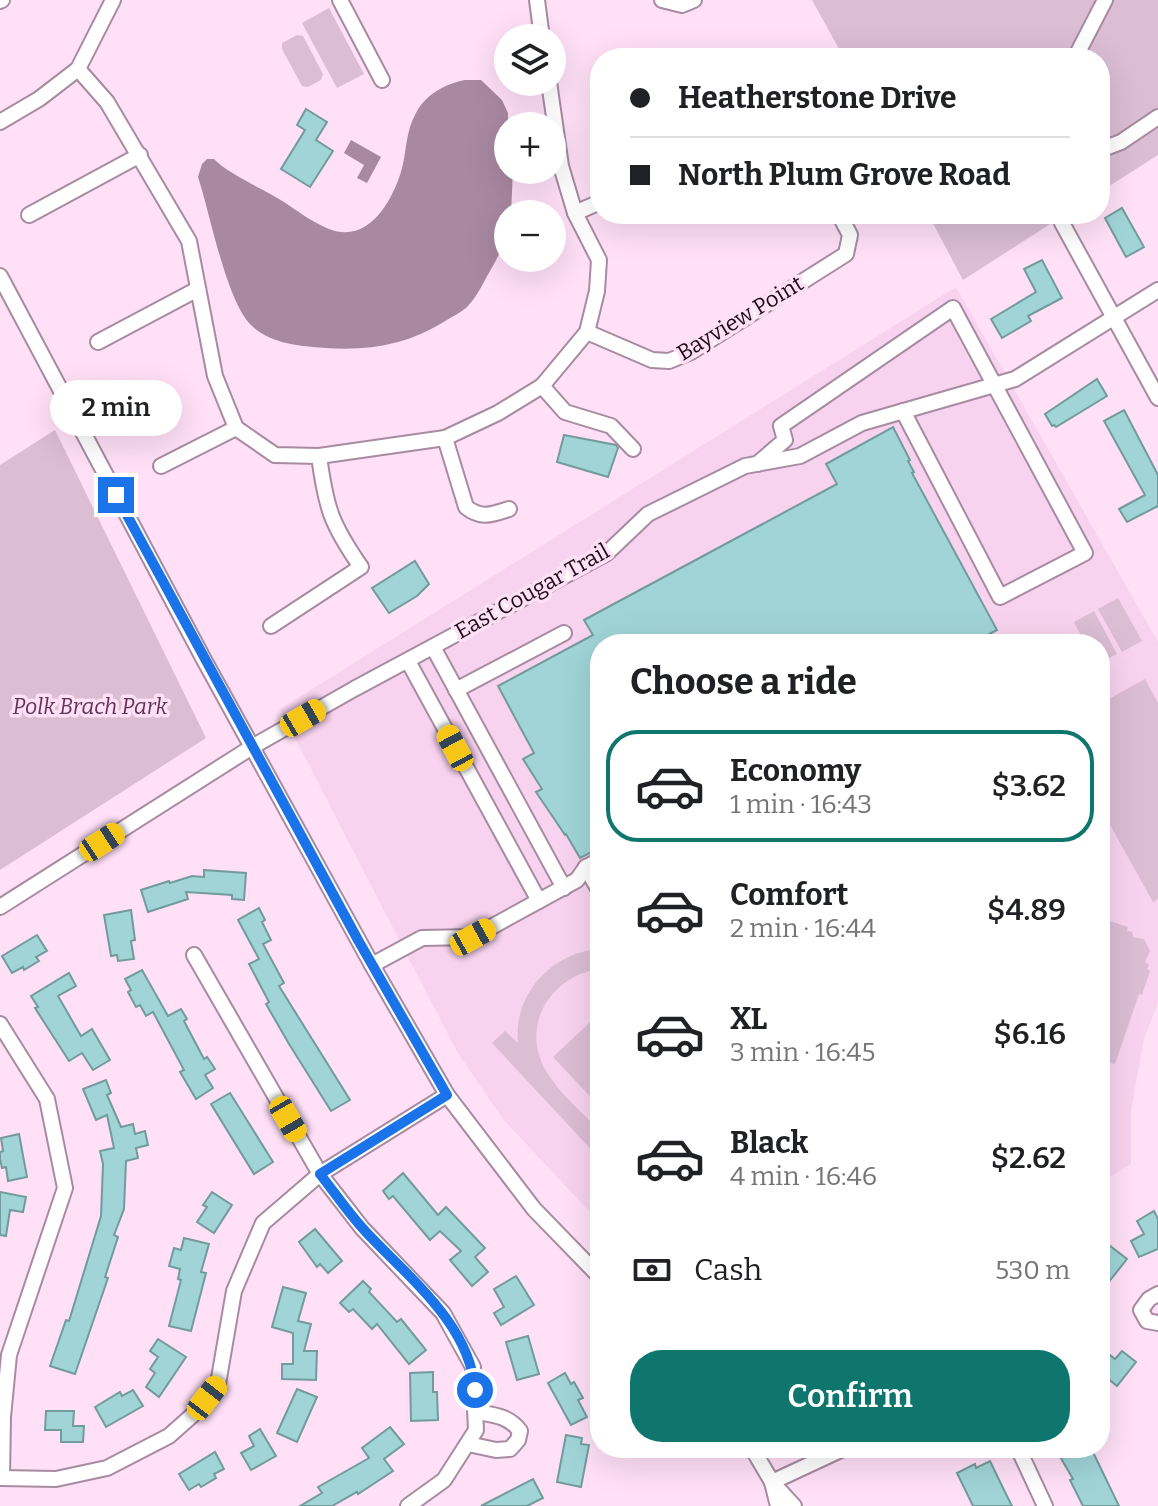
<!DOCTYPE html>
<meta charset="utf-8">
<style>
body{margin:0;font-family:Bitter,serif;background:#f6f6f6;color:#202124;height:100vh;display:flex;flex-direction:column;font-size:30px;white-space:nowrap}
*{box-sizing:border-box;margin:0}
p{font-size:26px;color:#757577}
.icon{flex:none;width:44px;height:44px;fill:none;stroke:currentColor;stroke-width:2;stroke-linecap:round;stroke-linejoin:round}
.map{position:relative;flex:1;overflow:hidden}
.panel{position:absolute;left:590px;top:634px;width:520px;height:824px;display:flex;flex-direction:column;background:#fff;border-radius:32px;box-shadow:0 8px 32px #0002}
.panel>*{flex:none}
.guide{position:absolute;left:590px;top:48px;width:520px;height:176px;border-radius:32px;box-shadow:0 8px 32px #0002;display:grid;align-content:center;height:176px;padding:0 40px;background:#fff}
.controls{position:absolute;left:494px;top:24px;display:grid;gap:16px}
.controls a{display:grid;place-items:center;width:72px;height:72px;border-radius:50%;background:#fff;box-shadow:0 8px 32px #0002;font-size:40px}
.end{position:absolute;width:36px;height:36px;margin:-18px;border:10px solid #1a73e8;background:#fff;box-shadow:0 0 0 4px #fff}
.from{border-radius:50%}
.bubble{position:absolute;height:56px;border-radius:28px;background:#fff;box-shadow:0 8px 32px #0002;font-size:26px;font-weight:600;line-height:56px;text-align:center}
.car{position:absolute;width:24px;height:48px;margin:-24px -12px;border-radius:10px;box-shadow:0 0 6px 2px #0007;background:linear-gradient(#f5c518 24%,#345 0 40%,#f5c518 0 76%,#345 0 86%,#f5c518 0)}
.guide b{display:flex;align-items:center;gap:28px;height:76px;font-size:30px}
.guide b+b{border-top:2px solid #e0e0e0}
.guide i{width:20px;height:20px;background:#202124}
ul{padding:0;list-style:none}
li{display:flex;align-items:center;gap:24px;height:112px;margin:0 16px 12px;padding:0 24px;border:4px solid transparent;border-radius:32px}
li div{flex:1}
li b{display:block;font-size:30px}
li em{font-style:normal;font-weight:600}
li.current{border-color:#0f766e}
li>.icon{width:72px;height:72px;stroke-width:1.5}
h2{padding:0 40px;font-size:36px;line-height:96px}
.pay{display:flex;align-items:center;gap:20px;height:88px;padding:0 40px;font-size:30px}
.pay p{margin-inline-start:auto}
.cta{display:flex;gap:16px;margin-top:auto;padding:16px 40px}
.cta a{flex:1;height:92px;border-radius:32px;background:#0f766e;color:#fff;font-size:32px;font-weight:600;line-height:92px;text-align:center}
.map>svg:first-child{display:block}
.built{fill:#f8d3ef}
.green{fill:#dbbdd4}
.water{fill:#a988a1}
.building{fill:#a0d4d7;stroke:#719b9d;stroke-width:2}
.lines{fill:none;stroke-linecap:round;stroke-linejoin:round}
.minor-casing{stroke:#a78ba1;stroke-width:18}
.minor{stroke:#fff;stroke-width:14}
.route{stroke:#1a73e8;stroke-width:10}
.labels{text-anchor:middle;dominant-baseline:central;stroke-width:7;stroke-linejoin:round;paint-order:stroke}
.street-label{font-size:22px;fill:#180d16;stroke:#ffe0f7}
.park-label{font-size:22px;font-style:italic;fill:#613358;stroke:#ffe0f7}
</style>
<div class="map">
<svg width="1158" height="1506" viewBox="0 0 1158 1506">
<rect width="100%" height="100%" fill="#ffe0f7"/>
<polygon class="built" points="956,287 1158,642 1158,1003 1144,1039 1131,1111 1131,1164 1100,1183 1100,644 600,644 600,1223 502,1118 456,1050 280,709"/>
<g class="green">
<polygon points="812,0 1158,0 1158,155 1100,192 1100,58 844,58"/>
<polygon points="329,8 364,74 337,88 302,23"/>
<polygon points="297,35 303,36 323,74 321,80 308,87 302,86 282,49 282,43"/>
<polygon points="928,214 1066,214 963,280"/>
<polygon points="55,430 206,738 0,870 0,465"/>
<polygon points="1118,598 1142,641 1122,652 1098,609"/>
<polygon points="1094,611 1117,654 1100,663 1100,644 1085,644 1074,622"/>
<polygon points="1145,679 1158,703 1158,899 1153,902 1100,807 1100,704"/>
<polygon points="1104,919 1128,927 1127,931 1132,932 1133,937 1144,939 1150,951 1145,962 1149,965 1147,969 1150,971 1142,995 1139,994 1115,1064 1100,1061 1100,922"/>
<path d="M600,949V969C552,975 519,1025 546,1071C559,1093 582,1112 600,1131V1159L492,1043L505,1031L518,1043C513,994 552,952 600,949Z"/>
<polygon points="600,1013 600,1107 553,1057"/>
</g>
<g class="water">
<path d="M465,80H481L502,100L508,113V170H513L511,214H508C508,235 501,253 490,271C483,283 477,297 467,307C462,312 453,316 447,320C407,345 370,351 325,348C299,346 270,344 251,325C226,300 210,213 198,177L202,164L207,159H214C229,175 267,190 287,204C300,213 314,223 329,229C368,244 391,203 401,172C407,152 405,132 416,113C426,94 445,84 465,80Z"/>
<polygon points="351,140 381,157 367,183 357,178 364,165 344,153"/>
</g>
<g class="building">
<polygon points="306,109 327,122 316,140 333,151 310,187 281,169 305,130 297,125"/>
<polygon points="1122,208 1144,247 1126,257 1105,218"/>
<polygon points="1042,260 1062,298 1028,316 1031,321 1002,338 991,319 1036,292 1024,269"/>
<polygon points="1097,379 1107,396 1056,427 1054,425 1052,426 1045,414"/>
<polygon points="1124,410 1158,475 1158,506 1127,522 1119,509 1145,495 1104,421"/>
<polygon points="893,427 910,460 908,461 914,472 912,473 997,630 971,644 600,644 600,848 580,858 566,834 565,835 536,792 542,789 523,759 534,753 498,686 593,635 584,620 837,484 826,464"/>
<polygon points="564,435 616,445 618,448 608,477 557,462"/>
<polygon points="415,561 429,584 417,596 389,613 372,588"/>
<polygon points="204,870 246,873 244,900 232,899 232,895 186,892 188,899 148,912 141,890 169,881 170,883 192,876 204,877"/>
<polygon points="259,908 265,920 262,922 271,940 263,944 284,983 279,986 350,1100 331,1111 289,1044 266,1004 269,1002 249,964 259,959 238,920"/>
<polygon points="131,910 135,940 131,941 134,959 118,961 117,955 111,956 104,915"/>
<polygon points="37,935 47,951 36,957 39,961 24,970 23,967 12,973 2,956"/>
<polygon points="142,970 168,1016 181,1009 187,1019 184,1021 204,1059 207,1057 215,1069 205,1075 213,1088 196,1099 180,1072 184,1070 153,1012 146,1016 140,1005 136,1007 128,992 131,990 125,979"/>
<polygon points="69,973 76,986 58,996 81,1036 92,1029 110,1060 93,1070 82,1053 69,1061 35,1008 38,1007 31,996"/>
<polygon points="106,1080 111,1093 107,1095 121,1127 133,1124 135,1134 145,1131 148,1145 136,1148 138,1158 126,1161 124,1209 114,1235 118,1237 105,1277 108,1278 75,1374 50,1366 66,1320 69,1321 101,1216 103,1164 100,1151 114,1148 107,1115 96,1120 83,1089"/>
<polygon points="230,1093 273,1162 254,1174 211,1104"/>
<polygon points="19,1134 27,1177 8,1181 6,1167 2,1168 0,1159 0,1152 3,1151 1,1138"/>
<polygon points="403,1173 438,1215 446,1207 485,1248 475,1257 488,1272 472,1286 450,1260 461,1251 440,1231 430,1240 393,1196 389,1199 383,1191"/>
<polygon points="0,1192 26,1197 23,1212 10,1210 6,1236 0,1235"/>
<polygon points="212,1192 232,1205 214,1233 197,1222 207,1207 203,1205"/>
<polygon points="1154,1211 1158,1219 1158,1249 1139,1257 1131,1241 1144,1234 1137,1221"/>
<polygon points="315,1229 342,1261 328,1273 320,1264 317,1267 299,1242"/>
<polygon points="184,1238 209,1244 201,1272 206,1273 191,1331 169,1326 181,1280 178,1279 180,1269 169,1266 174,1248 181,1250"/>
<polygon points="1105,1242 1127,1259 1100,1293 1100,1249"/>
<polygon points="516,1276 534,1305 501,1325 494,1313 504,1307 494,1289"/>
<polygon points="363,1281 371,1289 369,1292 397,1322 401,1319 426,1350 409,1364 377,1324 372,1329 353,1309 349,1312 340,1303"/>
<polygon points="283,1287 306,1293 298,1321 311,1324 304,1351 317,1351 316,1380 282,1379 282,1364 293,1364 293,1333 272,1327"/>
<polygon points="528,1336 539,1374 517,1380 506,1342"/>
<polygon points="158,1339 186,1357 159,1397 146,1387 155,1373 150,1369 158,1357 150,1351"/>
<polygon points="1100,1347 1115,1359 1122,1351 1136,1362 1117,1386 1100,1372"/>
<polygon points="433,1372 433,1392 437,1392 438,1420 411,1421 410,1373"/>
<polygon points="565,1373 571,1384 574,1382 583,1398 578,1400 587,1417 571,1425 548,1383"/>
<polygon points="297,1389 317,1397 297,1442 277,1433"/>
<polygon points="133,1390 143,1406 106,1427 95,1407 120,1392 122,1396"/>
<polygon points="46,1411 74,1411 73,1426 84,1426 83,1442 61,1442 61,1430 45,1430"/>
<polygon points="390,1427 404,1444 384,1459 393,1471 358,1494 357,1492 332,1506 300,1506 322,1493 318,1487 369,1458 362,1448"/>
<polygon points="260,1429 276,1456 251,1470 241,1453 254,1446 249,1436"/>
<polygon points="566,1435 582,1438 581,1444 589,1445 581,1487 557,1482"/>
<polygon points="1055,1448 1091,1448 1119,1506 1083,1506 1070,1480 1073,1479"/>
<polygon points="215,1452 224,1469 214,1474 216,1478 201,1487 199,1484 189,1490 179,1474"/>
<polygon points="990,1461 1003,1488 1012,1506 973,1506 957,1473 975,1464 976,1468"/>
<polygon points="533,1479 543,1498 527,1506 481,1506"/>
</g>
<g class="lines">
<g class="minor-casing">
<g id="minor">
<polyline points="340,0 382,80"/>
<polyline points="537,0 542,38"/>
<polyline points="662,0 682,5 694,0"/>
<polyline points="0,1 2,0"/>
<polyline points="1075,58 1105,0"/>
<polyline points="78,69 107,102 189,241 215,376 236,428 275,455 319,456 445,438 498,413 542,386 587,332 597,291 599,260 575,213 561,166 549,82"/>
<polyline points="0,122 39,99 78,69 113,0"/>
<polyline points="1100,150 1121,142 1158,117"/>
<polyline points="575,213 600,202"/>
<polyline points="29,215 140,155"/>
<polyline points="1062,223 1158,398"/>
<polyline points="0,276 203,658 372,965 447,1095 534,1209 600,1277"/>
<polyline points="587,332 652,360 669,361 691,352 846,254 850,235 839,214"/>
<polyline points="98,342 196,290"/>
<polyline points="542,386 565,412 611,426 633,449"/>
<path d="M445,438L466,507C481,519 491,515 509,509"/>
<polyline points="757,464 785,440 781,426 953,308 1085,553 1000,597 903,411"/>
<polyline points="161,466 236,428"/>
<path d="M271,626L361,567C331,524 326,508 319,456"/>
<polyline points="433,647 564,888"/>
<polyline points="408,661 539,901"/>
<polyline points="456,690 564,633"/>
<polyline points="586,867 600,892"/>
<polyline points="0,907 252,747 354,689 607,553 648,514 745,466 800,456 862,423 1015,379 1158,290"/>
<polyline points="194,955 320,1174 362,1228 443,1313 473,1367 476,1430 444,1480 408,1506"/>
<polyline points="372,965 422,938 473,937 577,880 586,867 600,860"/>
<polyline points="0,1024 47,1099 65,1188 9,1355 3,1417 2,1478"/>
<polyline points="1158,1294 1149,1299 1141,1310 1147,1321 1158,1323"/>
<path d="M468,1444L496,1450L510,1449L518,1440L520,1431C509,1416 494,1415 477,1412"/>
<polyline points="752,1448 772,1482 794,1506"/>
<polyline points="1018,1448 1045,1506"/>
<polyline points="0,1478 56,1479 107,1468 169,1436 196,1412 218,1384 234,1291 263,1223 320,1174 447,1095"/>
<polyline points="772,1482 845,1448"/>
<polyline points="772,1482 778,1506"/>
</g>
</g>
<use href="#minor" class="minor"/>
</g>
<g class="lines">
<path class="route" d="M116,495L358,940L447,1095L320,1174C335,1193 349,1214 366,1232C408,1277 470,1324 475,1390"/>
</g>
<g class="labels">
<g class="street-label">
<text transform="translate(740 318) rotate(-31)">Bayview Point</text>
<text transform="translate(532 591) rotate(-29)">East Cougar Trail</text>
</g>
<g class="park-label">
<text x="90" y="706">Polk Brach Park</text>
</g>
</g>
</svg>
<div class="controls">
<a><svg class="icon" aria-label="layers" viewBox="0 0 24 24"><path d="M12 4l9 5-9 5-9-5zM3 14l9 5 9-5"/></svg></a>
<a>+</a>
<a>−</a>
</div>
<i class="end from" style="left:475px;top:1390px"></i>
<i class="end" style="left:116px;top:495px"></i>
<div class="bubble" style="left:50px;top:380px;width:132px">2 min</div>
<i class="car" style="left:303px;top:718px;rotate:60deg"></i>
<i class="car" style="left:455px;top:748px;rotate:332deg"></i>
<i class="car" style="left:102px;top:842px;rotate:57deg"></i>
<i class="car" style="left:473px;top:937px;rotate:61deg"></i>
<i class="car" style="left:288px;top:1119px;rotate:150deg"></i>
<i class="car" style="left:207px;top:1398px;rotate:38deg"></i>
<div class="guide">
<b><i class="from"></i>Heatherstone Drive</b>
<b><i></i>North Plum Grove Road</b>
</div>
<section class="panel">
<h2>Choose a ride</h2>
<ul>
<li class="current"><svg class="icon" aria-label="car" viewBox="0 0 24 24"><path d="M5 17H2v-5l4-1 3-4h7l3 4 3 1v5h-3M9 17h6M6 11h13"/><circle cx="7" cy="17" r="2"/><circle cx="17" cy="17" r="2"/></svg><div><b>Economy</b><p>1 min · 16:43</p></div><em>$3.62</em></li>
<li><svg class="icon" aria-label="car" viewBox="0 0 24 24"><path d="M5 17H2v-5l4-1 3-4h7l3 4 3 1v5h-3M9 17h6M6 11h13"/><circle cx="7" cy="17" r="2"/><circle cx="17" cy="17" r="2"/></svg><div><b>Comfort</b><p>2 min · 16:44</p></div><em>$4.89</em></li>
<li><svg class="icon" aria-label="car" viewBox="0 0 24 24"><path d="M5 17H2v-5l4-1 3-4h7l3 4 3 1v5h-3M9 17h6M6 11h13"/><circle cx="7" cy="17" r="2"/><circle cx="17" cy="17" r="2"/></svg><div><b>XL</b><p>3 min · 16:45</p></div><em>$6.16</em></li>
<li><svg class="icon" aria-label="car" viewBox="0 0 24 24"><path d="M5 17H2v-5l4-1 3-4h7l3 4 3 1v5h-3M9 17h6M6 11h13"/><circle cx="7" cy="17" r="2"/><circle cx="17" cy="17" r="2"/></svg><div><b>Black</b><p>4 min · 16:46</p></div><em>$2.62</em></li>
</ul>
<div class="pay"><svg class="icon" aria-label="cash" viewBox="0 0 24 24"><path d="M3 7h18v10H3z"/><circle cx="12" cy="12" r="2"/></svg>Cash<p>530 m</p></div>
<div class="cta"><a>Confirm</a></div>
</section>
</div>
